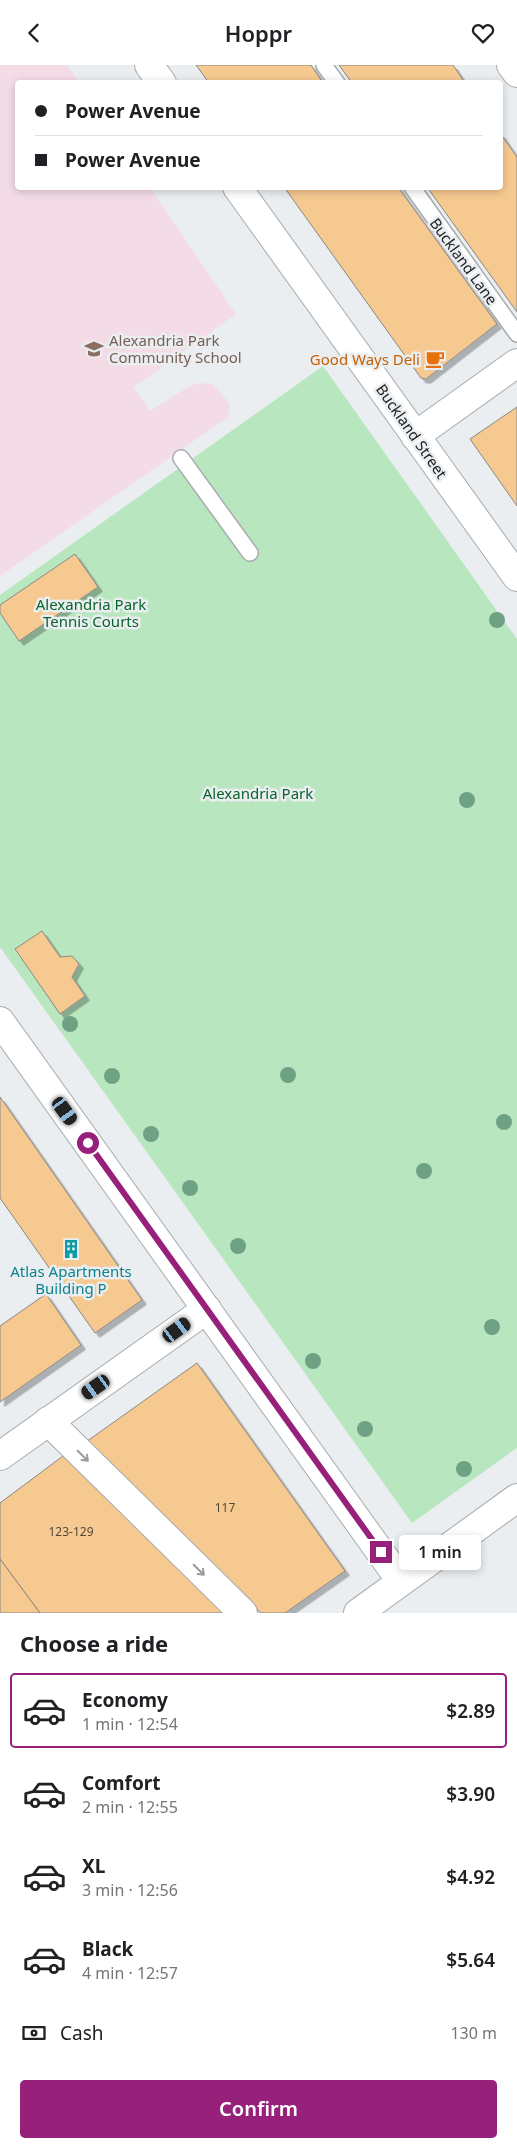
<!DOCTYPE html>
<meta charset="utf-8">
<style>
body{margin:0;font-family:"Noto Sans",sans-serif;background:#f6f6f6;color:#202124;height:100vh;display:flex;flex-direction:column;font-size:19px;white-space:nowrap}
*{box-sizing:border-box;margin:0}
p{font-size:16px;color:#757577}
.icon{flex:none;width:28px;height:28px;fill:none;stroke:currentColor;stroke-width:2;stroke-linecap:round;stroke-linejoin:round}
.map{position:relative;height:1548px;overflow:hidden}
.details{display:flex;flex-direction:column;background:#fff;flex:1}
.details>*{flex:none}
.hud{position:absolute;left:15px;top:15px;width:488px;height:110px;border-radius:5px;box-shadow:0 2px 8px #0003;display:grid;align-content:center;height:110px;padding:0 20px;background:#fff}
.end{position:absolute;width:22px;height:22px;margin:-11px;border:6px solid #97207b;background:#fff;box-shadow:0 0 0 2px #fff}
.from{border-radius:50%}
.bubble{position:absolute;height:35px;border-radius:5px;background:#fff;box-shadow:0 2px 8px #0003;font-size:16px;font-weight:600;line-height:35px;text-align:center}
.car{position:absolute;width:15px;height:30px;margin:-15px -8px;border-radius:6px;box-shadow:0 0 4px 1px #0007;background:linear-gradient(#222 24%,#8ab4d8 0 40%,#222 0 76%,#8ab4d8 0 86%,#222 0)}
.hud b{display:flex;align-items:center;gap:18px;height:48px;font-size:19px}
.hud b+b{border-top:1px solid #e0e0e0}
.hud i{width:12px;height:12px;background:#202124}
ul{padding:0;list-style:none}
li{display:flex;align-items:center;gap:15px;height:75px;margin:0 10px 8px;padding:0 10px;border:2px solid transparent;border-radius:5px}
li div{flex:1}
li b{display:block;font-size:19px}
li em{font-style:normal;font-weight:600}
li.selected{border-color:#97207b}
li>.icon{width:45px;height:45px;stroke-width:1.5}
h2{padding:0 20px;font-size:22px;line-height:60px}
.pay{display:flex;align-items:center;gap:12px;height:55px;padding:0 20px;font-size:19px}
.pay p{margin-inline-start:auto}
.primary-button{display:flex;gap:10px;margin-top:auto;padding:10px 20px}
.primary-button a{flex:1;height:58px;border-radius:5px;background:#97207b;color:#fff;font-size:20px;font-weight:600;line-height:58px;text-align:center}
header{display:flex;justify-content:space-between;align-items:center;height:65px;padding:0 20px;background:#fff;font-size:22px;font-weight:600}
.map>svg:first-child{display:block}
.education{fill:#f4dce7}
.green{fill:#b8e7bf}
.building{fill:#f6c990;stroke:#8a8784;filter:url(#shadow)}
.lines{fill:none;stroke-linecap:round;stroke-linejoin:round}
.lane-casing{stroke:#a8abae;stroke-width:18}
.street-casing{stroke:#a8abae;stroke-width:30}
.secondary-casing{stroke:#a8abae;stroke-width:30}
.lane{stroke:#fff;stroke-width:15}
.street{stroke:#fff;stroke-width:28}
.secondary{stroke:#fff;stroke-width:28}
.tree{fill:#6fa284}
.oneway{stroke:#999a9a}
.route{stroke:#97207b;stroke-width:6}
.labels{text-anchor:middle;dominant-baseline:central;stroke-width:5;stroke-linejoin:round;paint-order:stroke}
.number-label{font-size:12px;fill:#53493b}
.street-label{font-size:15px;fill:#1d1e1f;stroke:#eaeef1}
.education-label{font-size:15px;fill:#785e54;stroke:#eaeef1;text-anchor:start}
.food-label{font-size:15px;fill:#c56008;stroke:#eaeef1;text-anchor:end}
.park-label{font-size:15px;fill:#0b642b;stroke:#eaeef1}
.culture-label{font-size:15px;fill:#0d838f;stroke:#eaeef1}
</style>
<header><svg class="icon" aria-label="back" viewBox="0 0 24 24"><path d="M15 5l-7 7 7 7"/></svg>Hoppr<svg class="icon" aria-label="heart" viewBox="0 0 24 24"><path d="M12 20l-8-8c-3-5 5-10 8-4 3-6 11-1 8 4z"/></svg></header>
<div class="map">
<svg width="517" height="1548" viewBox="0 0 517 1548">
<defs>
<filter id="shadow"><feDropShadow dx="4.5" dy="4.5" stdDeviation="0" flood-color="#0004"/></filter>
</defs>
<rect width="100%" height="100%" fill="#eaeef1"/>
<polygon class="education" points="0,0 67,0 79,17 18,18 18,122 150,123 236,249 134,322 150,346 188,322 198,318 213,319 229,338 230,344 228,352 0,511"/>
<polygon class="green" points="323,301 517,574 517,1383 412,1458 0,882 0,530"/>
<g class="building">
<polygon points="196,0 311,0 323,18 209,18"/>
<polygon points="339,0 453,0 465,18 352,18"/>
<polygon points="500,68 517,92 517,247 427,122 500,122"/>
<polygon points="284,122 398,122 497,259 426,314 421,313"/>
<polygon points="517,342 517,441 470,374"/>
<polygon points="75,489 98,522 19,576 0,548 0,540"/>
<polygon points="42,866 60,892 72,891 79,899 72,912 85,931 60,949 15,884"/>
<polygon points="0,1032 142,1235 95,1268 0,1133"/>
<polygon points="46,1229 81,1280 0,1337 0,1261"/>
<polygon points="197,1298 345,1506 285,1548 261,1548 83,1379"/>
<polygon points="63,1391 227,1548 40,1548 0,1494 0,1438"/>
<polygon points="0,1494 40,1548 0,1548"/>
</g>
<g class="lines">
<g class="lane-casing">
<g id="lane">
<polyline points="324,0 337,18"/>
<polyline points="412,122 517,269"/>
<polyline points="181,393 250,488"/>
</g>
</g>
<g class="street-casing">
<g id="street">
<polyline points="149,0 162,18"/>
<polyline points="511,0 517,8"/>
<polyline points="237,122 517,512"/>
<polyline points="415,371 517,298"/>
<polyline points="0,956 401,1516"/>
<polyline points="48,1356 243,1548"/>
<polyline points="0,1391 207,1244"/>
</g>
</g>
<g class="secondary-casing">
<polyline id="secondary" points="358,1548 517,1433"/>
</g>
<use href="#lane" class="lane"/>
<use href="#street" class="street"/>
<use href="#secondary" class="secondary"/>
</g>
<g class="tree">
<circle cx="497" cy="555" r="8"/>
<circle cx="467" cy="735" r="8"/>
<circle cx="70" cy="959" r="8"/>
<circle cx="288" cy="1010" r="8"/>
<circle cx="112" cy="1011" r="8"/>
<circle cx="504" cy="1057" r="8"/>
<circle cx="151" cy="1069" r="8"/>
<circle cx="424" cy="1106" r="8"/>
<circle cx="190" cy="1123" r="8"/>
<circle cx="238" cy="1181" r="8"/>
<circle cx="492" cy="1262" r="8"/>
<circle cx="313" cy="1296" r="8"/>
<circle cx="365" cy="1364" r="8"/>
<circle cx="464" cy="1404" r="8"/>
</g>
<defs><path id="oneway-shaft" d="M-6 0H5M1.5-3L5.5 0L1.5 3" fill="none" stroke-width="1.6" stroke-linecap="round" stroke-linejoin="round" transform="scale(1.25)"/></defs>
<g class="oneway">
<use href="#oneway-shaft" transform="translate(83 1391) rotate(45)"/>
<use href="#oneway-shaft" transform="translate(199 1505) rotate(45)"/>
</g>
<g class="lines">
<polyline class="route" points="88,1078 381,1487"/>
</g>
<defs>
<g id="school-bare" transform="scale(1.5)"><path d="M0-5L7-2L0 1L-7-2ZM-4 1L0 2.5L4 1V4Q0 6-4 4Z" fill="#8d6e63" stroke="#eaeef1" stroke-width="2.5" paint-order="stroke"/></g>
<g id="cafe-bare" transform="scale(1.5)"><path d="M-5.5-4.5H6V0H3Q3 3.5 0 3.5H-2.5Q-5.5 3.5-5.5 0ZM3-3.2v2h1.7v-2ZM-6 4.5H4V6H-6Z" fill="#e8710a" stroke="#eaeef1" stroke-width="2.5" paint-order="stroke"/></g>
<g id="building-bare" transform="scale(1.5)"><path d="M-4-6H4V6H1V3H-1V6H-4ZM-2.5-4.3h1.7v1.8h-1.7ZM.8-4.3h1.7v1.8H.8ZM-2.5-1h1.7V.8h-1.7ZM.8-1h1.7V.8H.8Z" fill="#0f9aa8" stroke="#eaeef1" stroke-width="2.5" paint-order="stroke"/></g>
</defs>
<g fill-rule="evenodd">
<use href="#school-bare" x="94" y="284"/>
<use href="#cafe-bare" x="435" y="294"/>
<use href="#building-bare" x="71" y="1184"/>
</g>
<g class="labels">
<g class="number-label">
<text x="225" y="1442">117</text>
<text x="71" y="1466">123-129</text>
</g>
<g class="street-label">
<text transform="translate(464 196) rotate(54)">Buckland Lane</text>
<text transform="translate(412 366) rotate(55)">Buckland Street</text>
</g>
<g class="education-label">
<text x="109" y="275">Alexandria Park<tspan x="109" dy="17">Community School</tspan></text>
</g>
<g class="food-label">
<text x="420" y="294">Good Ways Deli</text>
</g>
<g class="park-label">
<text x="91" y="539">Alexandria Park<tspan x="91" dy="17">Tennis Courts</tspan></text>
<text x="258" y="728">Alexandria Park</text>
</g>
<g class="culture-label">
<text x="71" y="1206">Atlas Apartments<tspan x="71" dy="17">Building P</tspan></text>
</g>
</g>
</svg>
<i class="end from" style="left:88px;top:1078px"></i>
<i class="end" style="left:381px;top:1487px"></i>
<div class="bubble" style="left:399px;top:1470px;width:82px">1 min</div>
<i class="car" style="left:65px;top:1046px;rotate:144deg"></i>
<i class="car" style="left:177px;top:1265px;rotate:54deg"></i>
<i class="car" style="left:96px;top:1322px;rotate:235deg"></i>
<div class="hud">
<b><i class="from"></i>Power Avenue</b>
<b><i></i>Power Avenue</b>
</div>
</div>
<section class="details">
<h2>Choose a ride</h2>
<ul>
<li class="selected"><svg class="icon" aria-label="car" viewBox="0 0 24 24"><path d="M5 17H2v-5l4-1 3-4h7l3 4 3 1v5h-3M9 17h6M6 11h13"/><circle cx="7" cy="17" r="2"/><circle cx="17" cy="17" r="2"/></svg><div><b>Economy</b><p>1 min · 12:54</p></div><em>$2.89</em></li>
<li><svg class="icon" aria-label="car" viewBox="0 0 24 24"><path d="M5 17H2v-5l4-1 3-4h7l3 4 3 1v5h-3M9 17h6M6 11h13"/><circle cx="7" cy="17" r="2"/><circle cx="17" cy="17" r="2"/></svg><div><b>Comfort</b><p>2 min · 12:55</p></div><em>$3.90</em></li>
<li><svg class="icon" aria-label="car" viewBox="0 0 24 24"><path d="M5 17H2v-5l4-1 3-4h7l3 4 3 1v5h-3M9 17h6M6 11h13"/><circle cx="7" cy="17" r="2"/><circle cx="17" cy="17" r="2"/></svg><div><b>XL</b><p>3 min · 12:56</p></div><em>$4.92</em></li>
<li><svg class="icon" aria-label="car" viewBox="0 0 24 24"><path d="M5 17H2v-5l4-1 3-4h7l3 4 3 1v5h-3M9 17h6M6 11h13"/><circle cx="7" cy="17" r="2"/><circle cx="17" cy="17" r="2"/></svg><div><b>Black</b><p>4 min · 12:57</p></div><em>$5.64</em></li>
</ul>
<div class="pay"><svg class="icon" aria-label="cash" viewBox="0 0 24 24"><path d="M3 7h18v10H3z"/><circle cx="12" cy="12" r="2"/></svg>Cash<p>130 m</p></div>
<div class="primary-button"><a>Confirm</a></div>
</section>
